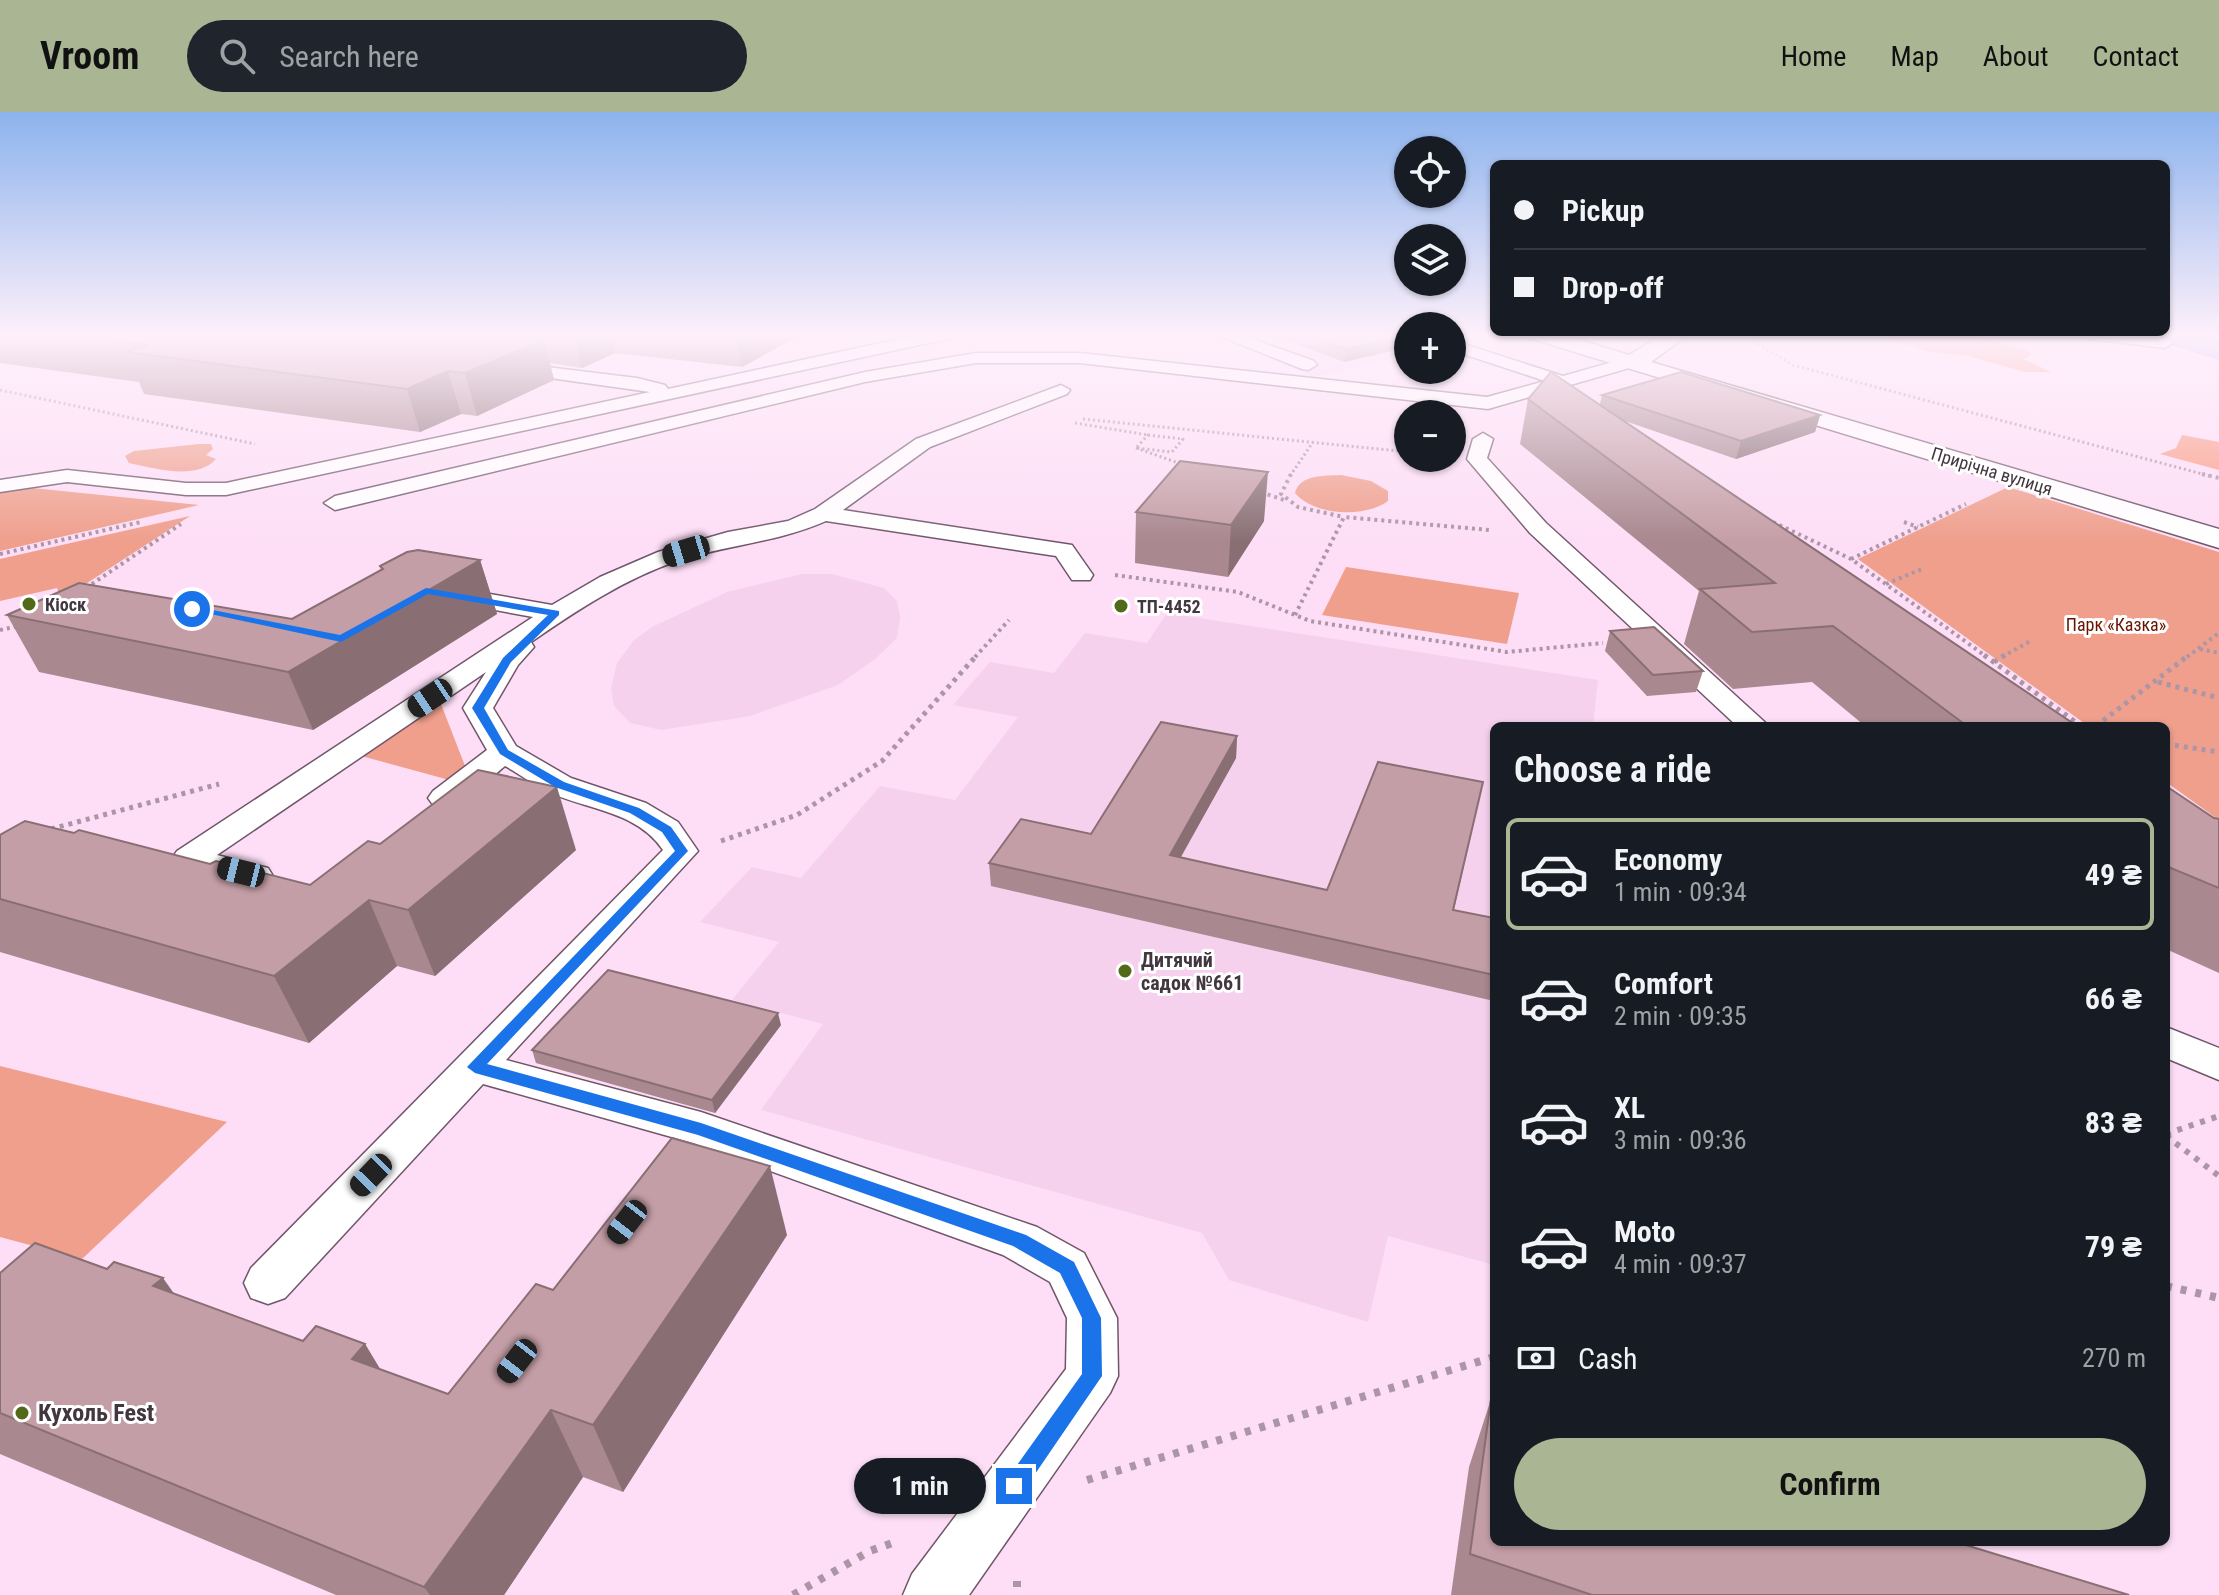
<!DOCTYPE html>
<meta charset="utf-8">
<style>
body{margin:0;font-family:"Roboto Condensed",sans-serif;background:#20242c;color:#f1f3f6;height:100vh;display:flex;flex-direction:column;font-size:30px;white-space:nowrap}
*{box-sizing:border-box;margin:0}
p{font-size:26px;color:#9ea1a6}
.icon{flex:none;width:44px;height:44px;fill:none;stroke:currentColor;stroke-width:2;stroke-linecap:round;stroke-linejoin:round}
.map{position:relative;flex:1;overflow:hidden}
.sheet{position:absolute;left:1490px;top:610px;width:680px;height:824px;display:flex;flex-direction:column;background:#171b24;border-radius:12px;box-shadow:0 2px 6px #0004}
.sheet>*{flex:none}
.banner{position:absolute;left:1490px;top:48px;width:680px;height:176px;border-radius:12px;box-shadow:0 2px 6px #0004;display:grid;align-content:center;height:176px;padding:0 24px;background:#171b24}
.buttons{position:absolute;left:1394px;top:24px;display:grid;gap:16px}
.buttons a{display:grid;place-items:center;width:72px;height:72px;border-radius:50%;background:#171b24;box-shadow:0 2px 6px #0004;font-size:40px}
.end{position:absolute;width:36px;height:36px;margin:-18px;border:10px solid #1a73e8;background:#fff;box-shadow:0 0 0 4px #fff}
.from{border-radius:50%}
.bubble{position:absolute;height:56px;border-radius:28px;background:#171b24;box-shadow:0 2px 6px #0004;font-size:26px;font-weight:700;line-height:56px;text-align:center}
.car{position:absolute;width:24px;height:48px;margin:-24px -12px;border-radius:10px;box-shadow:0 0 6px 2px #0007;background:linear-gradient(#222 24%,#8ab4d8 0 40%,#222 0 76%,#8ab4d8 0 86%,#222 0)}
.banner b{display:flex;align-items:center;gap:28px;height:76px;font-size:30px}
.banner b+b{border-top:2px solid #363941}
.banner i{width:20px;height:20px;background:#f1f3f6}
ul{padding:0;list-style:none}
li{display:flex;align-items:center;gap:24px;height:112px;margin:0 16px 12px;padding:0 8px;border:4px solid transparent;border-radius:12px}
li div{flex:1}
li b{display:block;font-size:30px}
li em{font-style:normal;font-weight:700}
li.on{border-color:#a9b593}
li>.icon{width:72px;height:72px;stroke-width:1.5}
h2{padding:0 24px;font-size:36px;line-height:96px}
.pay{display:flex;align-items:center;gap:20px;height:88px;padding:0 24px;font-size:30px}
.pay p{margin-inline-start:auto}
.primary-button{display:flex;gap:16px;margin-top:auto;padding:16px 24px}
.primary-button a{flex:1;height:92px;border-radius:48px;background:#a9b593;color:#111;font-size:32px;font-weight:700;line-height:92px;text-align:center}
header{display:flex;align-items:center;gap:48px;box-sizing:border-box;height:112px;padding:0 40px;background:#a9b593;color:#111}
header strong{font-size:38px}
nav{display:flex;gap:44px;margin-inline-start:auto;font-size:28px}
.search{width:560px;height:72px;background:#20242c;display:flex;align-items:center;gap:20px;box-sizing:border-box;padding:0 28px;border-radius:44px;color:#9ea1a6;font-size:30px}
.map>svg:first-child{display:block}
.built{fill:#f6d1ee}
.green{fill:#ef9f8c}
.forest{fill:#f99982}
.water{fill:#a2b2f4}
.lines{fill:none;stroke-linecap:round;stroke-linejoin:round}
.service-casing{stroke:#70566a;stroke-width:3}
.minor-casing{stroke:#70566a;stroke-width:3}
.path-far4{stroke:#ab95a6;stroke-width:3;stroke-dasharray:2 3;stroke-linecap:butt}
.path-far3{stroke:#ab95a6;stroke-width:4;stroke-dasharray:3 4;stroke-linecap:butt}
.path-far2{stroke:#ab95a6;stroke-width:5;stroke-dasharray:4 5;stroke-linecap:butt}
.path-far1{stroke:#ab95a6;stroke-width:6;stroke-dasharray:5 7;stroke-linecap:butt}
.path{stroke:#ab95a6;stroke-width:8;stroke-dasharray:6 9;stroke-linecap:butt}
.service{fill:#fff;fill-rule:evenodd}
.minor{fill:#fff;fill-rule:evenodd}
.wall{fill:#a9888f}
.shaded-wall{fill:#896f74}
.building{fill:#c49ea6;stroke:#896f74;stroke-width:2}
.route{fill:#1a73e8}
.poi-dot{fill:#526919;stroke:#fff;stroke-width:3}
.labels{text-anchor:middle;dominant-baseline:central;stroke-width:6;stroke-linejoin:round;paint-order:stroke}
.far-street-label{font-size:18px;fill:#42363f;stroke:#fff}
.far-poi-label{font-size:18px;font-weight:bold;fill:#42363f;stroke:#fff;text-anchor:start}
.far-park-label{font-size:18px;fill:#681400;stroke:#fff}
.poi-label{font-size:20px;font-weight:bold;fill:#42363f;stroke:#fff;text-anchor:start}
.near-poi-label{font-size:24px;font-weight:bold;fill:#42363f;stroke:#fff;text-anchor:start}
</style>
<header>
<strong>Vroom</strong>
<div class="search"><svg class="icon" aria-label="search" viewBox="0 0 24 24"><circle cx="10" cy="10" r="6"/><path d="M15 15l6 6"/></svg>Search here</div>
<nav><a>Home</a><a>Map</a><a>About</a><a>Contact</a></nav>
</header>
<div class="map">
<svg width="2219" height="1483" viewBox="0 0 2219 1483">
<rect width="100%" height="100%" fill="#fddef6"/>
<g class="built">
<polygon points="1205,222 1408,222 1408,243 1314,265"/>
<polygon points="802,462 832,462 884,476 897,489 900,506 897,526 874,548 838,573 750,604 661,618 630,611 614,594 611,576 617,551 634,528 652,515 727,480"/>
<polygon points="1167,501 1598,568 1593,614 1494,614 1494,1153 1388,1124 1368,1210 1229,1168 1202,1121 761,998 823,912 732,888 779,830 700,810 752,755 801,766 880,674 955,688 1018,605 953,593 990,550 1054,561 1085,521 1147,531"/>
</g>
<g class="green">
<path d="M199,332H211L213,337L206,343L216,347C196,369 154,356 129,351L125,344L134,339Z"/>
<path d="M1341,363L1371,369L1388,379V389C1365,406 1314,404 1295,381C1300,362 1325,364 1341,363Z"/>
<polygon points="2008,375 2219,440 2219,708 2166,670 2166,614 2088,614 1858,447"/>
<polygon points="33,376 199,393 0,439 0,381"/>
<polygon points="190,404 61,488 57,476 0,489 0,447"/>
<polygon points="1346,455 1519,481 1507,532 1322,503"/>
<polygon points="439,587 467,659 453,669 354,642"/>
<polygon points="0,954 227,1010 82,1147 0,1125"/>
</g>
<g class="forest">
<polygon points="1877,222 1973,222 2030,240 2032,243 2023,247 2051,260 2024,260 1969,244 1929,240"/>
<polygon points="2182,323 2219,330 2219,358 2160,342 2176,336"/>
</g>
<polygon class="water" points="2135,222 2219,222 2219,248"/>
<g class="lines">
<g class="service-casing">
<g id="service">
<polygon points="922,222 955,222 947,227 226,383 186,383 67,370 0,380 0,368 67,358 186,371 226,371 650,280 500,259 497,255 506,250 637,266 665,273 668,277"/>
<polygon points="1215,222 1239,222 1314,249 1317,253 1308,258 1302,257"/>
<path d="M2082,222C2104,222 2157,217 2173,231L2165,236L2090,227Z"/>
<polygon points="1461,231 1563,264 1630,245 1639,250 1636,254 1488,297 1080,251 976,251 865,270 335,398 324,391 335,384 865,260 976,241 1080,241 1487,285 1545,269 1460,241 1452,243 1452,233"/>
<path d="M1061,273L1070,278L1067,282L930,335L843,398L1072,433L1093,463L1090,468H1072L1056,444L826,409C779,430 726,433 677,449C624,467 576,499 531,530L534,535L518,553L493,596L516,634L571,666L646,691L678,710L698,739L506,948L701,1000L1037,1115L1084,1141L1117,1206L1118,1264L1110,1281L969,1483H903L912,1462L1066,1257L1067,1206L1050,1170L1003,1143L693,1031L483,972L285,1186L268,1192L251,1186L244,1171L251,1156L663,738C637,699 588,698 548,680C534,673 520,662 505,654C485,670 460,700 433,693L428,686L433,679L487,638L463,596L486,560L217,743L268,756L273,764L268,772L256,775L177,753L172,746L177,739L533,505L441,488L437,483L441,478L450,475L552,493L600,465L658,440L728,420L788,409L815,397L916,327Z"/>
<polygon points="1483,321 1493,327 1487,346 1546,411 1769,614 1737,614 1530,421 1467,347 1473,327"/>
<polygon points="2166,915 2219,936 2219,968 2166,946"/>
</g>
</g>
<g class="minor-casing">
<polygon id="minor" points="1526,222 1560,222 1629,243 1664,222 1689,222 1651,250 2219,417 2219,436 1529,226"/>
</g>
<g class="path-far4">
<polyline points="1741,222 1793,253 2210,364"/>
<polyline points="0,278 255,332"/>
<polyline points="1083,307 1408,340"/>
<polyline points="1075,311 1148,323"/>
<polygon points="1148,323 1183,327 1172,340 1136,336"/>
<polyline points="1136,336 1184,353"/>
<polyline points="1290,364 1313,330"/>
</g>
<g class="path-far3">
<polyline points="1291,362 1281,382 1298,395 1344,405"/>
<polyline points="2202,362 2219,366"/>
<polyline points="1261,380 1287,389"/>
<polyline points="1773,410 1851,447 1987,545"/>
<polyline points="1904,410 1918,415"/>
<polyline points="0,442 141,410"/>
<polyline points="1851,447 1966,392"/>
<polyline points="1115,463 1238,480 1310,509 1507,540 1603,531"/>
<polyline points="1886,472 1922,457"/>
<polyline points="86,476 181,412"/>
<polyline points="1295,503 1344,405 1489,418"/>
<polyline points="0,518 19,514"/>
<polyline points="2200,537 2219,541"/>
<polyline points="975,545 1009,508"/>
<polyline points="2002,545 2032,528"/>
<polyline points="2187,545 2219,521"/>
</g>
<g class="path-far2">
<polyline points="1984,543 2081,614"/>
<polyline points="1994,550 2005,543"/>
<polyline points="2158,570 2219,586"/>
<polyline points="2096,614 2189,543"/>
<polyline points="2166,632 2219,640"/>
<polyline points="51,717 219,672"/>
<polyline points="721,729 797,703 882,649 977,543"/>
</g>
<g class="path-far1">
<polyline points="2166,1022 2219,1004"/>
<polyline points="2166,1024 2219,1064"/>
</g>
<g class="path">
<polyline points="2166,1174 2219,1186"/>
<polyline points="1087,1368 1494,1245"/>
<polyline points="1017,1469 1017,1483"/>
<polyline points="793,1483 870,1439 898,1429"/>
</g>
<use href="#service" class="service"/>
<use href="#minor" class="minor"/>
</g>
<g class="wall">
<polygon points="0,222 802,222 742,255 615,241 582,256 550,251 554,268 477,304 461,302 420,320 144,282 139,270 0,251"/>
<polygon points="1270,222 1408,222 1408,235 1344,250"/>
<polygon points="1602,283 1820,303 1815,320 1736,347 1625,309 2077,614 1865,614 1812,570 1733,577 1684,532 1699,479 1520,332 1528,287 1600,292"/>
<polygon points="1136,400 1264,409 1228,465 1135,451"/>
<polygon points="480,448 497,502 313,618 39,560 7,503 292,507 381,458 380,454"/>
<polygon points="1610,519 1703,559 1696,580 1647,584 1605,539"/>
<polygon points="1237,624 1236,646 1181,745 1327,778 1483,670 1454,798 1494,806 1494,889 991,774 989,751 1091,722"/>
<polygon points="2166,674 2214,706 2219,707 2219,861 2166,837"/>
<polygon points="74,721 210,752 310,773 380,732 576,738 435,864 397,854 309,931 0,840 0,723"/>
<polygon points="781,913 715,1001 536,951 532,938"/>
<polygon points="787,1123 623,1380 583,1365 504,1483 336,1483 0,1342 0,1161 174,1182 303,1229 365,1232 380,1257 448,1282 553,1178"/>
<polygon points="1491,1287 2129,1483 1451,1483 1469,1355"/>
</g>
<g class="shaded-wall">
<polygon points="574,222 611,222 615,241 582,256"/>
<polygon points="736,222 802,222 742,255"/>
<polygon points="1408,223 1408,235 1344,250 1346,237"/>
<polygon points="544,228 554,268 477,304 465,261"/>
<polygon points="448,259 461,302 420,320 407,277"/>
<polygon points="1820,303 1815,320 1736,347 1741,329"/>
<polygon points="1268,360 1264,409 1228,465 1231,413"/>
<polygon points="480,448 497,502 313,618 288,560"/>
<polygon points="1237,624 1236,646 1169,766 1170,743"/>
<polygon points="557,675 576,738 435,864 408,798"/>
<polygon points="369,788 397,854 309,931 274,864"/>
<polygon points="778,901 781,913 715,1001 712,988"/>
<polygon points="770,1054 787,1123 623,1380 593,1313"/>
<polygon points="163,1166 212,1235 153,1174"/>
<polygon points="365,1232 406,1300 352,1247"/>
<polygon points="551,1298 583,1365 504,1483 430,1483 424,1475"/>
</g>
<g class="building">
<polygon points="64,222 352,222 388,227 514,224 544,228 465,261 448,259 407,277 126,240 149,233"/>
<polygon points="1305,222 1408,222 1408,223 1346,237"/>
<polygon points="1551,260 2077,614 1967,614 1833,514 1752,520 1700,477 1775,471 1528,287"/>
<polygon points="1681,260 1820,303 1741,329 1602,283"/>
<polygon points="1180,349 1268,360 1231,413 1136,400"/>
<polygon points="418,438 480,448 288,560 7,503 79,471 292,507 383,457 380,454 407,440"/>
<polygon points="1654,515 1703,559 1653,563 1610,519"/>
<polygon points="1161,610 1237,624 1170,743 1327,778 1378,650 1483,670 1453,798 1494,806 1494,863 989,751 1021,707 1091,722"/>
<polygon points="478,658 557,675 408,798 369,788 274,864 0,787 0,723 25,709 74,721 79,718 210,752 216,749 310,773 368,729 380,732"/>
<polygon points="2166,674 2214,706 2219,707 2219,776 2166,754"/>
<polygon points="608,858 778,901 712,988 532,938"/>
<polygon points="672,1026 770,1054 593,1313 551,1298 424,1475 0,1301 0,1161 35,1131 107,1157 114,1150 163,1166 153,1174 303,1229 316,1214 365,1232 352,1247 448,1282 536,1172 553,1178"/>
<polygon points="1491,1287 1494,1288 1494,1430 1956,1430 2129,1483 1592,1483 1470,1442"/>
</g>
<linearGradient id="sky" x2="0" y2="1"><stop stop-color="#8cb3ed"/><stop offset="0.52" stop-color="#fef0fb"/><stop offset="1" stop-color="#fef0fb" stop-opacity="0"/></linearGradient>
<rect width="2219" height="430" fill="url(#sky)"/>
<polygon class="route" points="426,476 559,499 559,503 511,550 484,596 508,638 564,670 639,696 671,715 688,739 487,952 701,1011 1026,1123 1074,1150 1101,1206 1102,1264 1022,1381 1014,1385 1007,1381 1004,1374 1007,1367 1082,1262 1082,1206 1060,1161 1013,1134 698,1023 475,961 467,955 675,739 662,720 630,701 555,675 500,642 472,596 503,546 548,503 428,482 341,530 187,497 192,494 340,523"/>
<g class="poi-dot">
<circle cx="29" cy="492" r="8"/>
<circle cx="1121" cy="494" r="8"/>
<circle cx="1125" cy="859" r="8"/>
<circle cx="22" cy="1301" r="8"/>
</g>
<g class="labels">
<g class="far-street-label">
<text transform="translate(1992 359) rotate(17)">Прирічна вулиця</text>
</g>
<g class="far-poi-label">
<text x="45" y="492">Кіоск</text>
<text x="1137" y="494">ТП-4452</text>
</g>
<g class="far-park-label">
<text x="2116" y="512">Парк «Казка»</text>
</g>
<g class="poi-label">
<text x="1141" y="848">Дитячий<tspan x="1141" dy="23">садок №661</tspan></text>
</g>
<g class="near-poi-label">
<text x="38" y="1301">Кухоль Fest</text>
</g>
</g>
</svg>
<div class="buttons">
<a><svg class="icon" aria-label="locate" viewBox="0 0 24 24"><circle cx="12" cy="12" r="6"/><path d="M12 2v4M12 18v4M2 12h4M18 12h4"/></svg></a>
<a><svg class="icon" aria-label="layers" viewBox="0 0 24 24"><path d="M12 4l9 5-9 5-9-5zM3 14l9 5 9-5"/></svg></a>
<a>+</a>
<a>−</a>
</div>
<i class="end from" style="left:192px;top:497px"></i>
<i class="end" style="left:1014px;top:1374px"></i>
<div class="bubble" style="left:854px;top:1346px;width:132px">1 min</div>
<i class="car" style="left:686px;top:439px;rotate:253deg"></i>
<i class="car" style="left:430px;top:586px;rotate:236deg"></i>
<i class="car" style="left:241px;top:760px;rotate:284deg"></i>
<i class="car" style="left:371px;top:1063px;rotate:224deg"></i>
<i class="car" style="left:627px;top:1110px;rotate:218deg"></i>
<i class="car" style="left:517px;top:1249px;rotate:218deg"></i>
<div class="banner">
<b><i class="from"></i>Pickup</b>
<b><i></i>Drop-off</b>
</div>
<section class="sheet">
<h2>Choose a ride</h2>
<ul>
<li class="on"><svg class="icon" aria-label="car" viewBox="0 0 24 24"><path d="M5 17H2v-5l4-1 3-4h7l3 4 3 1v5h-3M9 17h6M6 11h13"/><circle cx="7" cy="17" r="2"/><circle cx="17" cy="17" r="2"/></svg><div><b>Economy</b><p>1 min · 09:34</p></div><em>49 ₴</em></li>
<li><svg class="icon" aria-label="car" viewBox="0 0 24 24"><path d="M5 17H2v-5l4-1 3-4h7l3 4 3 1v5h-3M9 17h6M6 11h13"/><circle cx="7" cy="17" r="2"/><circle cx="17" cy="17" r="2"/></svg><div><b>Comfort</b><p>2 min · 09:35</p></div><em>66 ₴</em></li>
<li><svg class="icon" aria-label="car" viewBox="0 0 24 24"><path d="M5 17H2v-5l4-1 3-4h7l3 4 3 1v5h-3M9 17h6M6 11h13"/><circle cx="7" cy="17" r="2"/><circle cx="17" cy="17" r="2"/></svg><div><b>XL</b><p>3 min · 09:36</p></div><em>83 ₴</em></li>
<li><svg class="icon" aria-label="car" viewBox="0 0 24 24"><path d="M5 17H2v-5l4-1 3-4h7l3 4 3 1v5h-3M9 17h6M6 11h13"/><circle cx="7" cy="17" r="2"/><circle cx="17" cy="17" r="2"/></svg><div><b>Moto</b><p>4 min · 09:37</p></div><em>79 ₴</em></li>
</ul>
<div class="pay"><svg class="icon" aria-label="cash" viewBox="0 0 24 24"><path d="M3 7h18v10H3z"/><circle cx="12" cy="12" r="2"/></svg>Cash<p>270 m</p></div>
<div class="primary-button"><a>Confirm</a></div>
</section>
</div>
